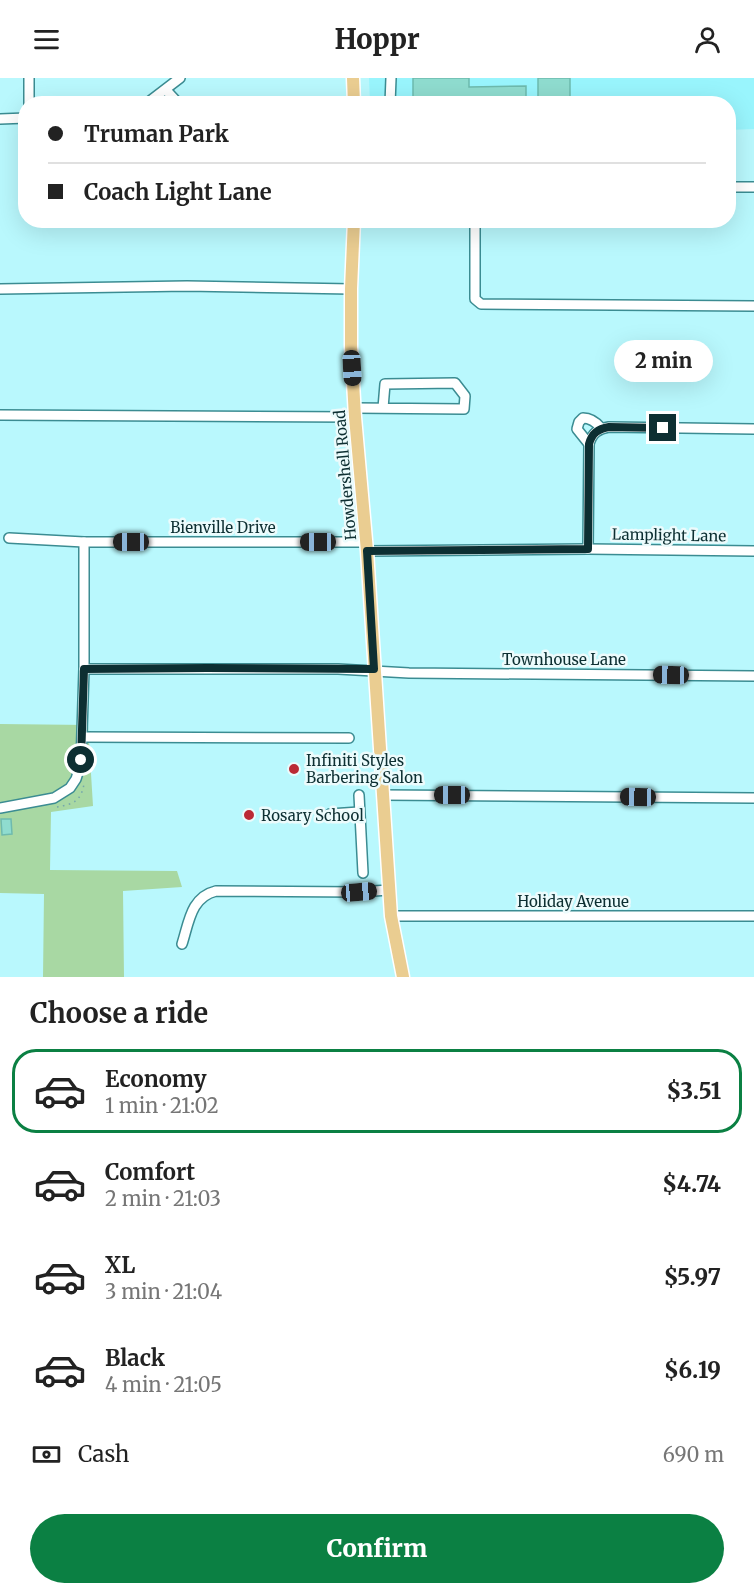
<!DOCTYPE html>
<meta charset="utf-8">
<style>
body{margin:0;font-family:Merriweather,serif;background:#f2f2f2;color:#222;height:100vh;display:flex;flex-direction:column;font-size:22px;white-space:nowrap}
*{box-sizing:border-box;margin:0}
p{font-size:20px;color:#767676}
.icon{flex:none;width:33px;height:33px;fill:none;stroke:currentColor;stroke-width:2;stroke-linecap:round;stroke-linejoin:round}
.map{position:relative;height:899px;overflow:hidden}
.side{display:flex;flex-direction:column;background:#fff;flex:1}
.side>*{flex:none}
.hud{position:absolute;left:18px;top:18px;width:718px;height:132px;border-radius:24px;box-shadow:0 6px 24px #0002;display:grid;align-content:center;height:132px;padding:0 30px;background:#fff}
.end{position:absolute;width:27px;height:27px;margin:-14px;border:8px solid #0d2f32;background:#fff;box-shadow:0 0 0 3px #fff}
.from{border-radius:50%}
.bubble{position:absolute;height:42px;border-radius:21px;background:#fff;box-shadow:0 6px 24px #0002;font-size:20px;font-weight:800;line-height:42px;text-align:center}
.car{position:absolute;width:18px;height:36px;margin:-18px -9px;border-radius:8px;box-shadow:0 0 4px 2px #0007;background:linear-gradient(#222 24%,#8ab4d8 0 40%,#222 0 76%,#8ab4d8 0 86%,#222 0)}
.hud b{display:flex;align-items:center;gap:21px;height:57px;font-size:22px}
.hud b+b{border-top:2px solid #e0e0e0}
.hud i{width:15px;height:15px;background:#222}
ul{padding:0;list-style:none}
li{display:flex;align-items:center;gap:18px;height:84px;margin:0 12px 9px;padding:0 18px;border:3px solid transparent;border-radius:24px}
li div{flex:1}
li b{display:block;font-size:22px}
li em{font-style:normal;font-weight:800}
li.active{border-color:#0b8043}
li>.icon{width:54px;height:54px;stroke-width:1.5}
h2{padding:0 30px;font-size:27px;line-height:72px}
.pay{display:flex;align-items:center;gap:15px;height:66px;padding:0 30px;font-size:22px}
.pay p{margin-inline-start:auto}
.button{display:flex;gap:12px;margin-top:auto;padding:12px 30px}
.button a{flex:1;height:69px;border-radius:36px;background:#0b8043;color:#fff;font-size:24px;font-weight:800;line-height:69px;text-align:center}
header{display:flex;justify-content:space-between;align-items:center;height:78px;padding:0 30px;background:#fff;font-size:27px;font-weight:800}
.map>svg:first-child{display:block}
.built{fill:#99f5fd}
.green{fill:#a8d8a3}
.building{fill:#8fdccf;stroke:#6ebaae;stroke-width:1.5}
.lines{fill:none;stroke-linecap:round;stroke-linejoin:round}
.minor-casing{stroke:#3b8c92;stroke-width:12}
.major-casing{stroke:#fff;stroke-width:15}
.path{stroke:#74a7ab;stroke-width:1.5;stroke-dasharray:1.5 4.5;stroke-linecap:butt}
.minor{stroke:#fff;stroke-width:9}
.major{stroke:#eacd91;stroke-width:12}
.route{stroke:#0d2f32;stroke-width:8}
.poi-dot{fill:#ba2a35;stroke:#ecfbfc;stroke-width:2}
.labels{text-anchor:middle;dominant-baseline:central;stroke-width:5;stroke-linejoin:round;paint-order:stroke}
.street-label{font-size:15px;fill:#0d2f32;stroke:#ecfbfc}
.poi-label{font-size:15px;fill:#0d2f32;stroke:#ecfbfc;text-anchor:start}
</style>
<header><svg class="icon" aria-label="menu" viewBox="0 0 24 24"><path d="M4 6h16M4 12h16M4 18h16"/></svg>Hoppr<svg class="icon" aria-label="person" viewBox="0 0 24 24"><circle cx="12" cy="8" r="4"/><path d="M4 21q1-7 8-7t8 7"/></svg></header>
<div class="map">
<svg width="754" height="899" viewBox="0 0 754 899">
<rect width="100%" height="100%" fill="#b9f8fd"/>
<polygon class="built" points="369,0 754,0 754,51 729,52 729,26 370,25"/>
<polygon class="green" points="0,646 88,647 93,728 51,734 50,792 177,793 182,809 123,813 124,899 43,899 44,816 0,815"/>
<g class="building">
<polygon points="413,0 469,0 469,9 526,8 526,21 538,21 538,0 570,0 570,26 429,26 429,22 413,22"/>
<polygon points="1,741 11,741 12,756 2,757"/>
</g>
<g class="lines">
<g class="minor-casing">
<g id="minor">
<polyline points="166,12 179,26"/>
<polyline points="29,26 29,0"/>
<polyline points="146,26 180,0"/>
<polyline points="390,26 391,0"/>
<polyline points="0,41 26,40"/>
<polyline points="729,109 754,109"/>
<polyline points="475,142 475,221 481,226 754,228"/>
<polyline points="0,211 187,208 351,211"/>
<polyline points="355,330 464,331 465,318 455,305 385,306 383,330"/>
<polyline points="0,337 355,339"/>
<path d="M589,366L577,351L579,344L583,340C591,340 596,344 601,350"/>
<polyline points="9,460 84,464 365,464"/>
<path d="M588,471L589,366C592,355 598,351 609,349L754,351"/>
<polyline points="367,473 588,471 754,473"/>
<polyline points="84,591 338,591 409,595 754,598"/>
<polyline points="83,659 349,660"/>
<polyline points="359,717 363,795"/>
<polyline points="383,717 754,720"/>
<polyline points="0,730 54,720 70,710 76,701 81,685 84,591 84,464"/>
<polyline points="330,736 359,734"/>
<polyline points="391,838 754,838"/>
<path d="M182,866C189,844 191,819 216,813L359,814L389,812"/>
</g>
</g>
<g class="major-casing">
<g id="major">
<polyline points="353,0 354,26"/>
<polyline points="354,142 351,211 351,269 355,339 367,473 391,838 403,899"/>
</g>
</g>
<path class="path" d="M57,729C74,726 81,723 84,706"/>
<use href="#minor" class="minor"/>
<use href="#major" class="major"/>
</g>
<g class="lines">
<path class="route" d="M81,682L84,591L207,590L374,591L367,473L588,471L589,366C592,355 598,351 609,349L663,350"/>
</g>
<g class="poi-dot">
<circle cx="294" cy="691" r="6"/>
<circle cx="249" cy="737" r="6"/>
</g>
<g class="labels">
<g class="street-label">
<text transform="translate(345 397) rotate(-95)">Howdershell Road</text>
<text x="223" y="449">Bienville Drive</text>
<text transform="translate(669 457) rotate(1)">Lamplight Lane</text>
<text x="564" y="581">Townhouse Lane</text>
<text x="573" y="823">Holiday Avenue</text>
</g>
<g class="poi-label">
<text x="306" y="682">Infiniti Styles<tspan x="306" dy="17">Barbering Salon</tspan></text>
<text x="261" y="737">Rosary School</text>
</g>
</g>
</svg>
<i class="end from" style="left:81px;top:682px"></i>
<i class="end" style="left:663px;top:350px"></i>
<div class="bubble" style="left:614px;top:262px;width:99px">2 min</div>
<i class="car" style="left:352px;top:290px;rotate:177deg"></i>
<i class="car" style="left:131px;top:464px;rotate:270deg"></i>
<i class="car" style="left:318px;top:464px;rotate:270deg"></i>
<i class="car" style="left:671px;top:597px;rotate:271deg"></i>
<i class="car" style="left:452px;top:717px;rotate:270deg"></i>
<i class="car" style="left:638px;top:719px;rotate:271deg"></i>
<i class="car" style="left:359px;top:814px;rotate:85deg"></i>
<div class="hud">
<b><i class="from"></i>Truman Park</b>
<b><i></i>Coach Light Lane</b>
</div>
</div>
<section class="side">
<h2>Choose a ride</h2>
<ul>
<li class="active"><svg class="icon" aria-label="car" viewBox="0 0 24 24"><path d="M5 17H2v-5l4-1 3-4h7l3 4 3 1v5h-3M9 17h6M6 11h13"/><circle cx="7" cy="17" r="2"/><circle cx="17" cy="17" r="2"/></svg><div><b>Economy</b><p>1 min · 21:02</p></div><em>$3.51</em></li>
<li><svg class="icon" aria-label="car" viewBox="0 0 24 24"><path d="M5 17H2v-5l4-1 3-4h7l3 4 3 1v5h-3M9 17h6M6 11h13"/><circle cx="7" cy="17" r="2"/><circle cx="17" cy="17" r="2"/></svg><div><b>Comfort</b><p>2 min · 21:03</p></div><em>$4.74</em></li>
<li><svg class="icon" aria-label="car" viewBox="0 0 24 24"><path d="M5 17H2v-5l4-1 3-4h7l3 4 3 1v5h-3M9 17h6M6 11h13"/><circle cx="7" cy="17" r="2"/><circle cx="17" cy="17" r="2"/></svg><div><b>XL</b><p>3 min · 21:04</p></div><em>$5.97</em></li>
<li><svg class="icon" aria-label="car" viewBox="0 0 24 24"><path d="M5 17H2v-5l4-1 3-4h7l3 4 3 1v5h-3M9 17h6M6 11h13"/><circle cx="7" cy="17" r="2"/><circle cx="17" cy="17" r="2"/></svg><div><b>Black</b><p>4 min · 21:05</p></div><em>$6.19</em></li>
</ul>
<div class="pay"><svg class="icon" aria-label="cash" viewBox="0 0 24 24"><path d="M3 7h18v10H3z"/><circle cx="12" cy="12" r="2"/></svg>Cash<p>690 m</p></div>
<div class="button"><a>Confirm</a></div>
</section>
